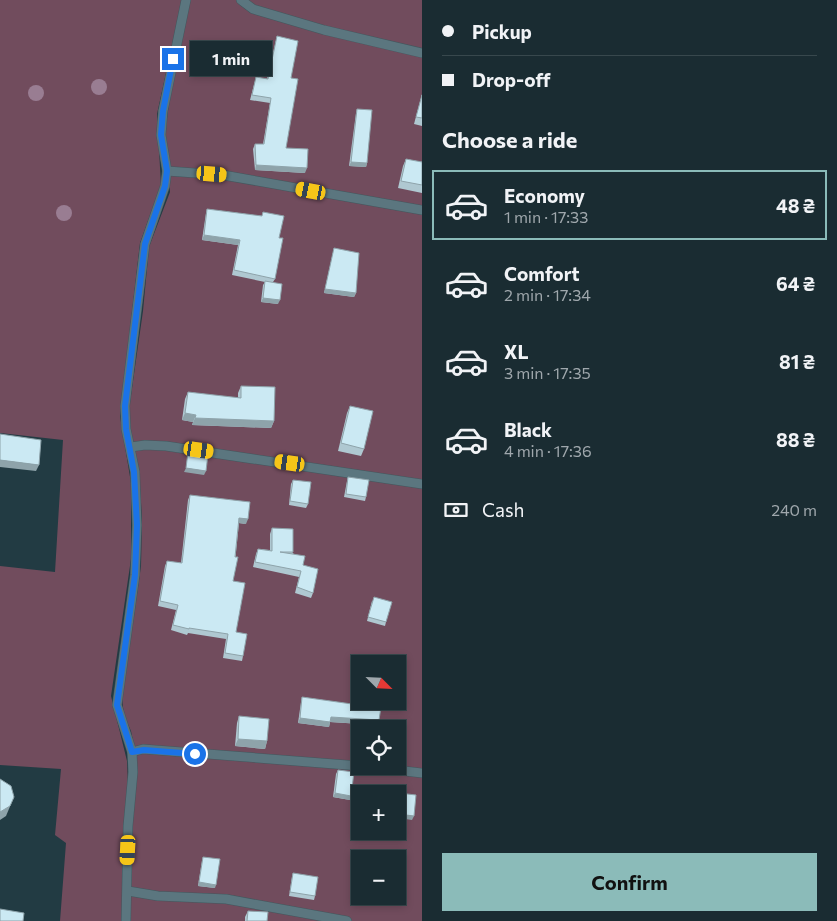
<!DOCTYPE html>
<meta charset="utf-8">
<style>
body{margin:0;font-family:Commissioner,sans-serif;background:#27383e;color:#f1f3f6;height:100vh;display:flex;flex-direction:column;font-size:19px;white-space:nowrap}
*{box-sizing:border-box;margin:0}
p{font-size:16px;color:#9fa7ac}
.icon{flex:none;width:28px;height:28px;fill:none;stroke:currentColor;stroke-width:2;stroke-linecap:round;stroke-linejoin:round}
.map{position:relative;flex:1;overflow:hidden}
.drawer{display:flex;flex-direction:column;background:#1a2c32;width:415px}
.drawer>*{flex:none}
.hud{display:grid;align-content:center;height:110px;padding:0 20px;background:#1a2c32}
.needle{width:32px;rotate:114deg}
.fabs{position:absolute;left:351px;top:655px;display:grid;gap:10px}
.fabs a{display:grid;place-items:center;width:55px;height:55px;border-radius:0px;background:#1a2c32;box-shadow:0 2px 8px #0003,0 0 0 1px #38484d;font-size:25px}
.end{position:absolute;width:22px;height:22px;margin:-11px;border:6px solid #1a73e8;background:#fff;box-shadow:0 0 0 2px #fff}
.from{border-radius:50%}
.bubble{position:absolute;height:35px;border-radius:0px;background:#1a2c32;box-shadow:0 2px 8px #0003,0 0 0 1px #38484d;font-size:16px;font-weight:700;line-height:35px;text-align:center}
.car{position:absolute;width:15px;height:30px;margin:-15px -8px;border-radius:6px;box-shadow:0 0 4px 1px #0007;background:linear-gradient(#f5c518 24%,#345 0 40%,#f5c518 0 76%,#345 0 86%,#f5c518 0)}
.hud b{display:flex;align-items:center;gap:18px;height:48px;font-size:19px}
.hud b+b{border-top:1px solid #38484d}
.hud i{width:12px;height:12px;background:#f1f3f6}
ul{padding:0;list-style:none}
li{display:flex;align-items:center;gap:15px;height:70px;margin:0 10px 8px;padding:0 10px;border:2px solid transparent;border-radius:0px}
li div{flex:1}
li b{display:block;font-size:19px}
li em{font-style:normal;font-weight:700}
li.selected{border-color:#8bbbb9}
li>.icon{width:45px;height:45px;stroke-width:1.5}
h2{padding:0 20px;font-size:22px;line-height:60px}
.pay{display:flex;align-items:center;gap:12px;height:55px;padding:0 20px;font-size:19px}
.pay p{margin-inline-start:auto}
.primary-button{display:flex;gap:10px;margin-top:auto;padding:10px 20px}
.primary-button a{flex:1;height:58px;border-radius:0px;background:#8bbbb9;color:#111;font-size:20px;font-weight:700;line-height:58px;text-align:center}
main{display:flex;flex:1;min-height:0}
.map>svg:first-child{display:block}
.green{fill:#714c5d;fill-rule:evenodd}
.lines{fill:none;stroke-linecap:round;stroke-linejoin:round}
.service-casing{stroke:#42585e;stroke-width:10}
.service{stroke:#5b767f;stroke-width:9}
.tree{fill:#997d92}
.wall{fill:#afc8d1}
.shaded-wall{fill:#8ea3aa}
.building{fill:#cbe9f3;stroke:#8ea3aa}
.route{stroke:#1a73e8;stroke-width:6}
</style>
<main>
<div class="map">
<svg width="422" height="921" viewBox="0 0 422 921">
<rect width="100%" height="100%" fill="#223b43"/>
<g class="green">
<polygon points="0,0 182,0 157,114 161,185 140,243 120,416 131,483 131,559 111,696 127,761 128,784 123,921 60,921 66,843 55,835 61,769 0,765 0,566 55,572 63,440 0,433"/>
<path d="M190,0H422V921H131V848L137,762L131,731L124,716L122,698L141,566L142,519L139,471L130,426L129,409L143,311L149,247L170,192L165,132L169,103ZM360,664H398V701H360ZM360,729H398V766H360ZM360,794H398V831H360ZM360,859H398V896H360Z"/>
</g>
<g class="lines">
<g class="service-casing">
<g id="service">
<polyline points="241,0 253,9 324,30 422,53"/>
<polyline points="167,171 223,175 422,210"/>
<polyline points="131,447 145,445 166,446 422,484"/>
<polyline points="132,752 143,749 360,766"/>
<polyline points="361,766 422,773"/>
<polyline points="128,891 158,896 226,899 347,921"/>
<polyline points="126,921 128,826 133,772 132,752 117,705 135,575 137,525 135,472 126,429 125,406 145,244 165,186 167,171 161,135 163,111 186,0"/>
</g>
</g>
<use href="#service" class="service"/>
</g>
<g class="tree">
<circle cx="99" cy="87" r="8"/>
<circle cx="36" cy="93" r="8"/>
<circle cx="64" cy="213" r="8"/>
</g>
<g class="wall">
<polygon points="277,36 291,78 286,148 305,173 255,170 253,149 255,144 263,144 270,103 250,100 256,77 267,79"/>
<polygon points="422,94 422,126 414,124"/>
<polygon points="357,109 367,163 366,167 349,166 356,113"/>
<polygon points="406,159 422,162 422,193 398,188 403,166"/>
<polygon points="207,209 262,216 263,212 279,238 275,279 273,282 278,304 261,302 263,285 265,282 232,275 238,245 202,240 206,213"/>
<polygon points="334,248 356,293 354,297 324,293"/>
<polygon points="241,386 274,421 271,428 192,425 193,422 182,420 185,399 188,392 238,398 238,393"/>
<polygon points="350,406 364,449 361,456 338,451 347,413"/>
<polygon points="348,477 366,497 365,501 344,497 347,481"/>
<polygon points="293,480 308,504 306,508 289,505 291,484"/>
<polygon points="190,495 246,524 239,523 233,581 236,632 243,656 242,661 223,658 226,639 188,633 187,635 171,630 176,610 158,606 165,566 167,561 181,563 188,500"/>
<polygon points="272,528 303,565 313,593 311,598 295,593 299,577 253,567 256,554 258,549 270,550 270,534"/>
<polygon points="372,601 386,622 385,626 367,621"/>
<polygon points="355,683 377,725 330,722 329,727 298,723 301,702 302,697 351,704 353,688"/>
<polygon points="239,716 267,741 265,749 235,746 237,723"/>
<polygon points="338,770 351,796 350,800 333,797 336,774"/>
<polygon points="203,857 215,888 198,886 202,861"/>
<polygon points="293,873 315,896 314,900 289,896 292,877"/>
<polygon points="248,911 267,921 245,921 245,917"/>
</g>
<g class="shaded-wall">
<polygon points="351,162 367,163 366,167 349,166"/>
<polygon points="256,165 307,168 305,173 255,170"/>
<polygon points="204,235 240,240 238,245 202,240"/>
<polygon points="325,289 356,293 354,297 324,293"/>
<polygon points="263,298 280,300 278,304 261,302"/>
<polygon points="185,413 196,415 193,422 182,420"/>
<polygon points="195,418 274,421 271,428 192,425"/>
<polygon points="0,460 39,465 36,471 0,467"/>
<polygon points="186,468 206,471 204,475 184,472"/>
<polygon points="239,518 248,519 246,524 238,523"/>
<polygon points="331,717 379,720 377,725 330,722 329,727 298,723 300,718"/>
<polygon points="238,739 267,741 265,749 235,746"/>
<polygon points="335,793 351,796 350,800 333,797"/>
<polygon points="14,797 6,816 0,820 0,812"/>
<polygon points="398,814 414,816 412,820 398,818"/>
<polygon points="199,882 216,885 215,888 198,886"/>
</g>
<g class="building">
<polygon points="277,36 298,41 291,78 298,79 286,148 308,149 307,168 256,165 255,144 264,144 271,98 252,95 256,77 268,79"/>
<polygon points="422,95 422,118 416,117"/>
<polygon points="357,109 372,110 367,163 351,162"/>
<polygon points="406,159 422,162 422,185 401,181"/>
<polygon points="207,209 262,216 263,212 284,216 279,238 283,238 275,279 234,270 240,240 204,235"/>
<polygon points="334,248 359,253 356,293 325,289"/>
<polygon points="265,281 282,284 280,300 263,298"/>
<polygon points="241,386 275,387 274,421 195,418 196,415 185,413 188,392 241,398"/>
<polygon points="350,406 373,411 364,449 341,443"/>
<polygon points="0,434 41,440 39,465 0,460"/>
<polygon points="188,452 208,454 206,471 186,468"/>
<polygon points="348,477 369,480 366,497 346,494"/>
<polygon points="293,480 311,482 308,504 290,501"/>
<polygon points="190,495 250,502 248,519 239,518 235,557 238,557 233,581 245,583 236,632 247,634 243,656 225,653 228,634 189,628 189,629 173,625 178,605 160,601 167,561 182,563"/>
<polygon points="272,528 293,529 293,552 280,552 305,556 303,565 318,569 313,593 297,587 301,571 255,562 258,549 272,551"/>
<polygon points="374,597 392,602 386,622 368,617"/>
<polygon points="355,683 360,684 360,701 382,701 379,720 331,717 330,722 300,718 302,697 352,704"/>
<polygon points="239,716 269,719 267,741 238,739"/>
<polygon points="338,770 354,772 351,796 335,793"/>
<polygon points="0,779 11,786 14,797 10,806 0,812"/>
<polygon points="399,793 416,795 414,816 398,814"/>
<polygon points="203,857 220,859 216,885 199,882"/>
<polygon points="293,873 318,877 315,896 290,892"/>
<polygon points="0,909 24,913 23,921 0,921"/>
<polygon points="248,911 268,912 267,921 247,921"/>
</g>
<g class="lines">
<polyline class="route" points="173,59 163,111 161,135 167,171 165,186 145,244 125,406 126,429 134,472 137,525 135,575 117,705 132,752 144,750 195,754"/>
</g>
</svg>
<div class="fabs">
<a><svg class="needle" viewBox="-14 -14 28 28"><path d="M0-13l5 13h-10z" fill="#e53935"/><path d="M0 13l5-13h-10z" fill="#9fa7ac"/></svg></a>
<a><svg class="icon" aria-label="locate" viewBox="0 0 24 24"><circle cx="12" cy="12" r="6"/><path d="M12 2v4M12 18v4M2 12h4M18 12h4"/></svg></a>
<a>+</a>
<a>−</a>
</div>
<i class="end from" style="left:195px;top:754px"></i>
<i class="end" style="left:173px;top:59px"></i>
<div class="bubble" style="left:190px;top:41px;width:82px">1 min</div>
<i class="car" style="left:212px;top:174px;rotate:95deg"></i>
<i class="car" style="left:311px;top:191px;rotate:281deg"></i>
<i class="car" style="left:199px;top:450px;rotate:98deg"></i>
<i class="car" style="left:290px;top:463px;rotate:278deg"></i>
<i class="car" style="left:128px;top:850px;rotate:183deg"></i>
</div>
<section class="drawer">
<div class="hud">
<b><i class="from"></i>Pickup</b>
<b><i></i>Drop-off</b>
</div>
<h2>Choose a ride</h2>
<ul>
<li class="selected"><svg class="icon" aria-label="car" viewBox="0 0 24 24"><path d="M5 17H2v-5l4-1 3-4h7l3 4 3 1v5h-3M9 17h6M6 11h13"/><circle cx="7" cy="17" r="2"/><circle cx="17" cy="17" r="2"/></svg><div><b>Economy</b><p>1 min · 17:33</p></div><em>48 ₴</em></li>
<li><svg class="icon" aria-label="car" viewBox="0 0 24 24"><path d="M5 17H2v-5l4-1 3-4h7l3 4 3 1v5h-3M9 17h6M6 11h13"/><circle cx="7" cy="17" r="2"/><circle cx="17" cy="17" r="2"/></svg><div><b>Comfort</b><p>2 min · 17:34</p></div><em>64 ₴</em></li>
<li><svg class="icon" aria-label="car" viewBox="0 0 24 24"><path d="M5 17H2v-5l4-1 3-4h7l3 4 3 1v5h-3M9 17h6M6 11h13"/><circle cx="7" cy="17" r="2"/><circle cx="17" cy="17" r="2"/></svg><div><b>XL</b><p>3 min · 17:35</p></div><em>81 ₴</em></li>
<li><svg class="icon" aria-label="car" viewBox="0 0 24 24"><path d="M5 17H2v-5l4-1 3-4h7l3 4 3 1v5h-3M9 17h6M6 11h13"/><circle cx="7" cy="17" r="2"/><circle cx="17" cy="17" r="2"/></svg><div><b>Black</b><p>4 min · 17:36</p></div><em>88 ₴</em></li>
</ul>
<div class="pay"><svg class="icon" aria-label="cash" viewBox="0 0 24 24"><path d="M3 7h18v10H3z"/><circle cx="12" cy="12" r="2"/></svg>Cash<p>240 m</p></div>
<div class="primary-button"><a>Confirm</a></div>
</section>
</main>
